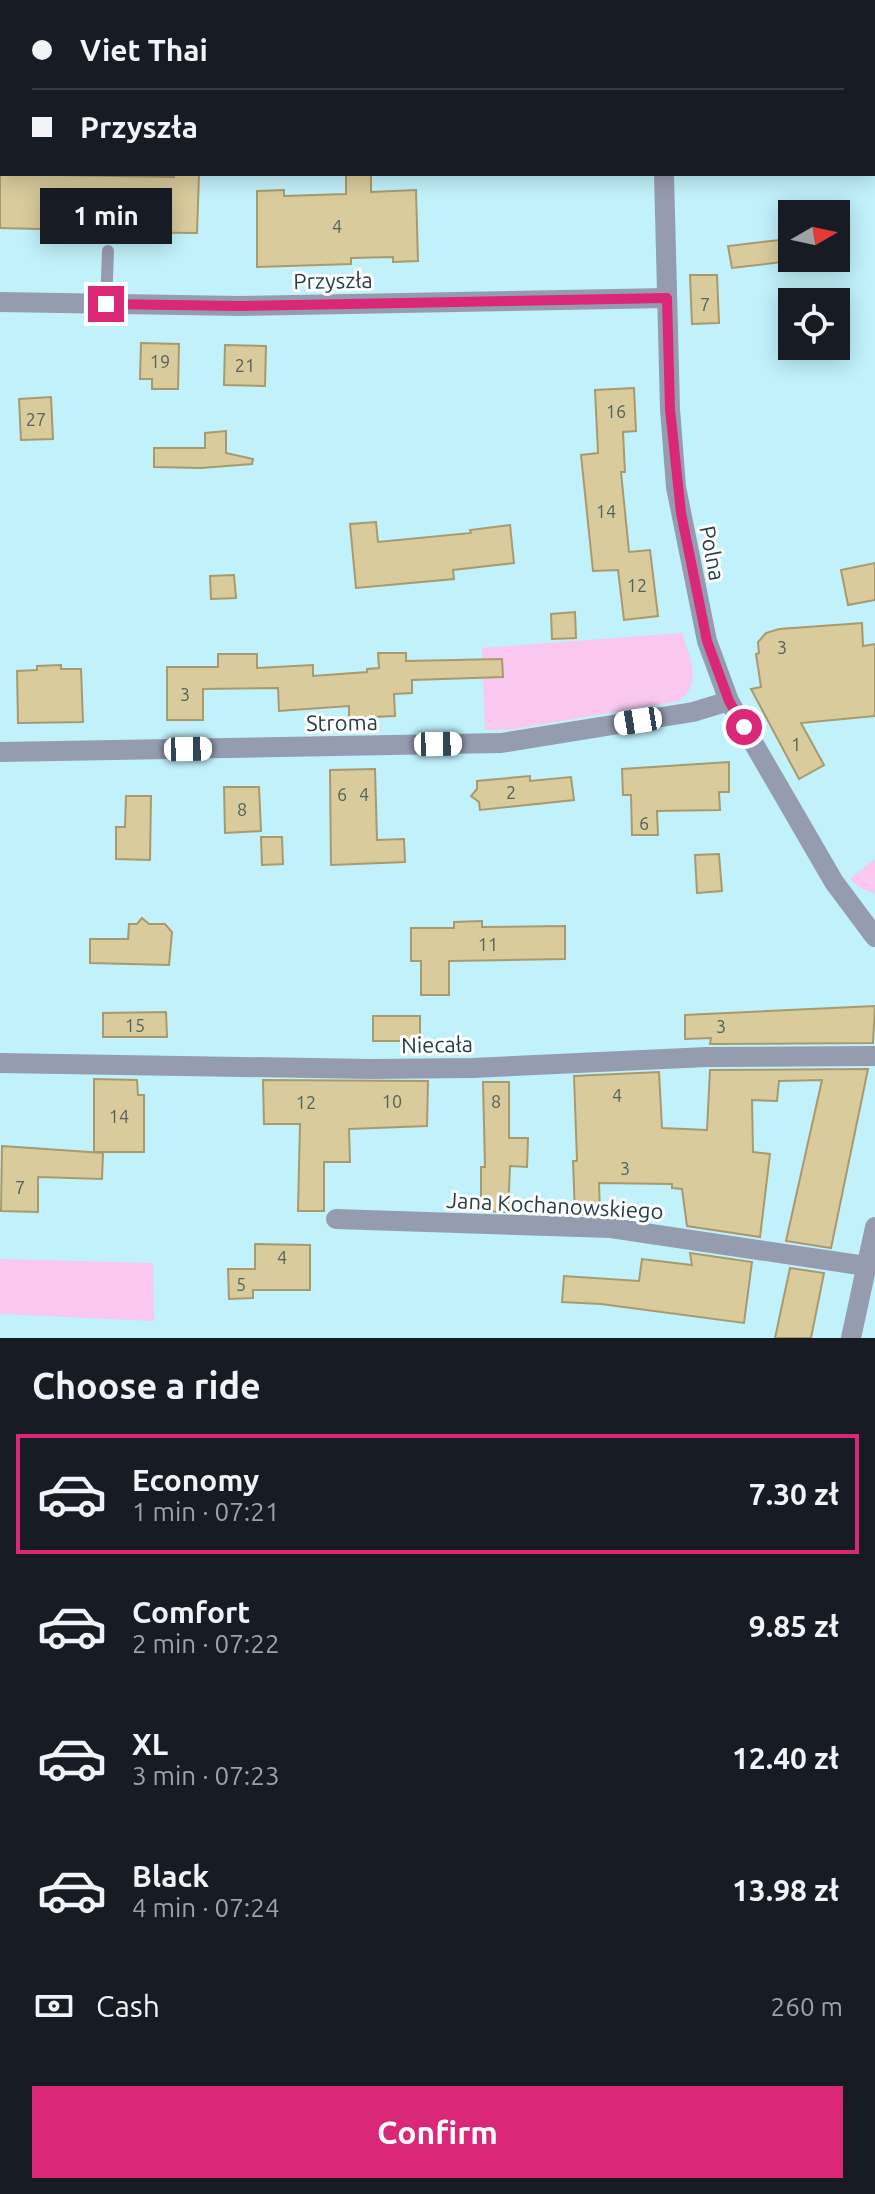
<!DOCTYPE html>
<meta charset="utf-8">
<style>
body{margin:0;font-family:Ubuntu,sans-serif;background:#20242c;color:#f1f3f6;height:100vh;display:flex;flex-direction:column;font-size:30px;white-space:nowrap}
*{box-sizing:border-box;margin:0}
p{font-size:26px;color:#9ea1a6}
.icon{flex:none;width:44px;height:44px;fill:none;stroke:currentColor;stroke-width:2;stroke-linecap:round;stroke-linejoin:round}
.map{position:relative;height:1338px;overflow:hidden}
.drawer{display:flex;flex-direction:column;background:#171b24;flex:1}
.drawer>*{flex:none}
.banner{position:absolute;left:0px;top:0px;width:876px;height:176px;box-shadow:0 4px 20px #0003;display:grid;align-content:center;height:176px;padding:0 32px;background:#171b24}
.needle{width:52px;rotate:81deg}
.controls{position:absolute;left:778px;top:200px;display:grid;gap:16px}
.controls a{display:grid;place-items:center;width:72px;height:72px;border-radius:0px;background:#171b24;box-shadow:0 4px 20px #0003;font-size:40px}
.end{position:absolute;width:36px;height:36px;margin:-18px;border:10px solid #db2777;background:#fff;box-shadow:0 0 0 4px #fff}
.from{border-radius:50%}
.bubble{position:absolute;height:56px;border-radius:0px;background:#171b24;box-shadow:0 4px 20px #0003;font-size:26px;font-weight:700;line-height:56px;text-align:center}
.car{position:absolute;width:24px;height:48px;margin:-24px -12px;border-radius:10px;box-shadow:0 0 6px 2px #0007;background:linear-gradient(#fff 24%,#345 0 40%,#fff 0 76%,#345 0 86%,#fff 0)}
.banner b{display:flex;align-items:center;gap:28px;height:76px;font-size:30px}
.banner b+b{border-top:2px solid #363941}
.banner i{width:20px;height:20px;background:#f1f3f6}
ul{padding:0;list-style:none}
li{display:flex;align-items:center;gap:24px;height:120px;margin:0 16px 12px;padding:0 16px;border:4px solid transparent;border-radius:0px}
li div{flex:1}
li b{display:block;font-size:30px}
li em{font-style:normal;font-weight:700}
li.current{border-color:#db2777}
li>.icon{width:72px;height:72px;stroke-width:1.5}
h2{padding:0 32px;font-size:36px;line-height:96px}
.pay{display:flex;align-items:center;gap:20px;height:88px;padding:0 32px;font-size:30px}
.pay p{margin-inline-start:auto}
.button{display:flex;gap:16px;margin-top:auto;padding:16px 32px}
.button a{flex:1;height:92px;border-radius:0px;background:#db2777;color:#fff;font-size:32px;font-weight:700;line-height:92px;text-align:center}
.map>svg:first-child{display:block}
.green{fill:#f9c7ef}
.building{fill:#d9cb9c;stroke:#a89a6d;stroke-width:2}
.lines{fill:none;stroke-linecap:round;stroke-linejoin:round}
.service{stroke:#969caf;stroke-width:12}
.minor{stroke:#969caf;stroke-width:20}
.tertiary{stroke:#969caf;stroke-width:20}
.route{stroke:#db2777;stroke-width:10}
.labels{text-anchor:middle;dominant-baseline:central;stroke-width:6;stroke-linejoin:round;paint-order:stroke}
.number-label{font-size:18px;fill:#54635b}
.street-label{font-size:22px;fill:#274045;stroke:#fff}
</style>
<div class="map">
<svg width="875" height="1338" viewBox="0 0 875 1338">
<rect width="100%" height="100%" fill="#c1f1fb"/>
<g class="green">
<path d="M682,633C690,657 703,683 679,701L514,729L485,730L482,648Z"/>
<polygon points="875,859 875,894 859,887 850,879"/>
<polygon points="0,1259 153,1263 154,1321 0,1314"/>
</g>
<g class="building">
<polygon points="0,174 174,177 174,174 199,174 197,233 80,232 80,230 0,228"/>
<polygon points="346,174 371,174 371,192 416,190 418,261 393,262 393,257 351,258 351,264 257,267 257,191 284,190 284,196 346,194"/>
<polygon points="779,240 782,262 732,268 728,246"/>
<polygon points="690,275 717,275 719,323 692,324"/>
<polygon points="141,343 179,344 178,389 152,389 152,379 140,379"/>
<polygon points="225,345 266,346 265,386 224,385"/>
<polygon points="634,388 636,431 623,432 625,472 621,472 629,552 650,550 658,616 624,620 618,570 593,571 581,455 598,453 595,390"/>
<polygon points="51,397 53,439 21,440 19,399"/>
<polygon points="226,431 226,453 253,459 252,464 201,468 154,467 154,448 205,448 205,433"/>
<polygon points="376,522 378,542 471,533 470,530 510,525 514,563 453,570 454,579 356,588 350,524"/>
<polygon points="875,563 875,600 848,605 841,570"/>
<polygon points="234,575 236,598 211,599 210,576"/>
<polygon points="575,612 576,638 552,639 551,614"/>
<polygon points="862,623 863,646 875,644 875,716 801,723 824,765 799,779 751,689 761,687 756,654 759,653 758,642 766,633 779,629"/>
<polygon points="378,653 406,653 406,661 502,659 503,677 412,680 412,693 394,694 395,716 349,718 349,706 279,711 278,688 203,689 203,720 167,720 167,667 218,667 218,654 257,654 257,668 313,665 313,676 367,672 367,669 379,668"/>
<polygon points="61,665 61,669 81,669 83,722 18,723 17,671 37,670 37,666"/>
<polygon points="729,762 729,792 719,792 720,810 657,811 658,835 632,835 631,795 623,795 622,769"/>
<polygon points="375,769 377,840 404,839 405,862 331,865 330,770"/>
<polygon points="530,776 530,781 571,777 574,800 480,810 479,802 471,796 477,789 477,781"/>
<polygon points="224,787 259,787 261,831 225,833"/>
<polygon points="126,796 151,796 150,860 116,859 116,827 125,827"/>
<polygon points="261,837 282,837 283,864 262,865"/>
<polygon points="719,854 722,891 697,893 695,855"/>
<polygon points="142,918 149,924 165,924 172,932 169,965 90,963 90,939 128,939 129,924 137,924"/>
<polygon points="482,921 482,927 565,926 565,959 449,961 449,995 421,995 421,961 411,961 411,928 454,928 454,922"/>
<polygon points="875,1006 873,1043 710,1044 711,1038 685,1039 685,1015"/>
<polygon points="166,1012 167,1037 103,1037 103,1013"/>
<rect x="373" y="1016" width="47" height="25"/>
<polygon points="868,1069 831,1248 786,1241 822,1080 779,1081 777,1101 752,1100 753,1152 770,1154 760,1237 687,1226 682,1189 672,1188 672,1184 599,1183 600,1215 575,1214 573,1161 577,1161 574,1076 659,1072 662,1128 707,1130 710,1070"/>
<polygon points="94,1079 137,1080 138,1095 144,1095 144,1152 94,1152"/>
<polygon points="263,1080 428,1081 427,1126 349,1129 350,1162 324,1162 324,1211 298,1211 300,1124 264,1124"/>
<polygon points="483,1082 509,1082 509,1138 528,1138 527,1167 510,1166 508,1212 481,1211 481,1167 485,1167"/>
<polygon points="2,1146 103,1153 102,1179 38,1177 38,1212 1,1211"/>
<polygon points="255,1244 310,1245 310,1290 253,1290 253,1298 229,1299 228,1269 255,1269"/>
<polygon points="690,1253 752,1262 744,1323 601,1304 562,1302 564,1276 639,1281 642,1259 692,1265"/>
<polygon points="790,1268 824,1273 811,1338 775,1338"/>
</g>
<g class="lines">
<polyline class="service" points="106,304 108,251"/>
<g class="minor">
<polyline points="659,0 659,2"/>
<polyline points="664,174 670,409 676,487 707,641 729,701 834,882 875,937"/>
<polyline points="0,302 239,306 667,298"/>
<polyline points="0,752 501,743 693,712 729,701"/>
<polyline points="0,1063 370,1069 473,1068 707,1057 875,1056"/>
<polyline points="336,1219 611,1228 866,1266"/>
</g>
<polyline class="tertiary" points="851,1338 875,1227"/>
</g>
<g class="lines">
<polyline class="route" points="106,304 239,306 667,298 670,409 681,513 707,641 729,701 744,727"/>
</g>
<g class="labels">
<g class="number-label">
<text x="337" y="226">4</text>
<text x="705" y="304">7</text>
<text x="160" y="361">19</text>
<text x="245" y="365">21</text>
<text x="616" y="411">16</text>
<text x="36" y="419">27</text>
<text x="606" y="511">14</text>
<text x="637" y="585">12</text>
<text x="782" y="647">3</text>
<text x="185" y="694">3</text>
<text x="796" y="744">1</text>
<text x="511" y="792">2</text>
<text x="342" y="794">6</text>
<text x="364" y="794">4</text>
<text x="242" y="809">8</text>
<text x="644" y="823">6</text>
<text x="488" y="944">11</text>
<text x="135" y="1025">15</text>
<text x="721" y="1026">3</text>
<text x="617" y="1095">4</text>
<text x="392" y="1101">10</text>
<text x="496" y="1101">8</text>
<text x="306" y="1102">12</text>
<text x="119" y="1116">14</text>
<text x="625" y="1168">3</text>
<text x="20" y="1187">7</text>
<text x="282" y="1257">4</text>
<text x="241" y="1284">5</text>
</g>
<g class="street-label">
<text transform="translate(333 280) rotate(-1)">Przyszła</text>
<text transform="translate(713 553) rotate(79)">Polna</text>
<text transform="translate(342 722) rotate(-1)">Stroma</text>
<text transform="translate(437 1044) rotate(-1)">Niecała</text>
<text transform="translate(555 1205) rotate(3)">Jana Kochanowskiego</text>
</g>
</g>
</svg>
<div class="controls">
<a><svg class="needle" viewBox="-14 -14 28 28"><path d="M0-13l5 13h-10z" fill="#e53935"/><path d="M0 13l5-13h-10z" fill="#9ea1a6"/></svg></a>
<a><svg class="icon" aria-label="locate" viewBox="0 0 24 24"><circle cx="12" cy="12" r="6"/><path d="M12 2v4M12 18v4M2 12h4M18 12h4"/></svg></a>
</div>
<i class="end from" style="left:744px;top:727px"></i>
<i class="end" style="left:106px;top:304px"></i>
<div class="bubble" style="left:40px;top:188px;width:132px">1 min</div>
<i class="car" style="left:638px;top:721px;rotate:261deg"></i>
<i class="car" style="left:438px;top:744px;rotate:89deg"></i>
<i class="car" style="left:188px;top:749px;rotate:89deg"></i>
<div class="banner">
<b><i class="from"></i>Viet Thai</b>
<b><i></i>Przyszła</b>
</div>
</div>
<section class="drawer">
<h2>Choose a ride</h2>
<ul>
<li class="current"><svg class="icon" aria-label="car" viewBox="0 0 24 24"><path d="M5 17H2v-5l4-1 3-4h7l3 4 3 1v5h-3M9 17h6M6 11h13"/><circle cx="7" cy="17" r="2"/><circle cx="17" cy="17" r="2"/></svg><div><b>Economy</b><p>1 min · 07:21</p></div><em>7.30 zł</em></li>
<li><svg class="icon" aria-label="car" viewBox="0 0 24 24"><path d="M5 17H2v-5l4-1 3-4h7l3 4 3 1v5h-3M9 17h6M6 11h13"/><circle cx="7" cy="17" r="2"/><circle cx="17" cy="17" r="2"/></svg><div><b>Comfort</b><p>2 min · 07:22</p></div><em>9.85 zł</em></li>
<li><svg class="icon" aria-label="car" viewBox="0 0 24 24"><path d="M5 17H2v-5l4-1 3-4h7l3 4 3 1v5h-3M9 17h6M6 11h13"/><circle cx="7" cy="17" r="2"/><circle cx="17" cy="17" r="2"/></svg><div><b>XL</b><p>3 min · 07:23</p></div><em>12.40 zł</em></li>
<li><svg class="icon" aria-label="car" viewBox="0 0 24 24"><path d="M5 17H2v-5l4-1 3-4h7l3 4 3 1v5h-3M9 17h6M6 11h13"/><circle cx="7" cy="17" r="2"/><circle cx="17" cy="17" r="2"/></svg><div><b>Black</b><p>4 min · 07:24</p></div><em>13.98 zł</em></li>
</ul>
<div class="pay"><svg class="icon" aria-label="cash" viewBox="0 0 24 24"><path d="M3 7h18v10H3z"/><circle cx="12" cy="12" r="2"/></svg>Cash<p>260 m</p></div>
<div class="button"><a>Confirm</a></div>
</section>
